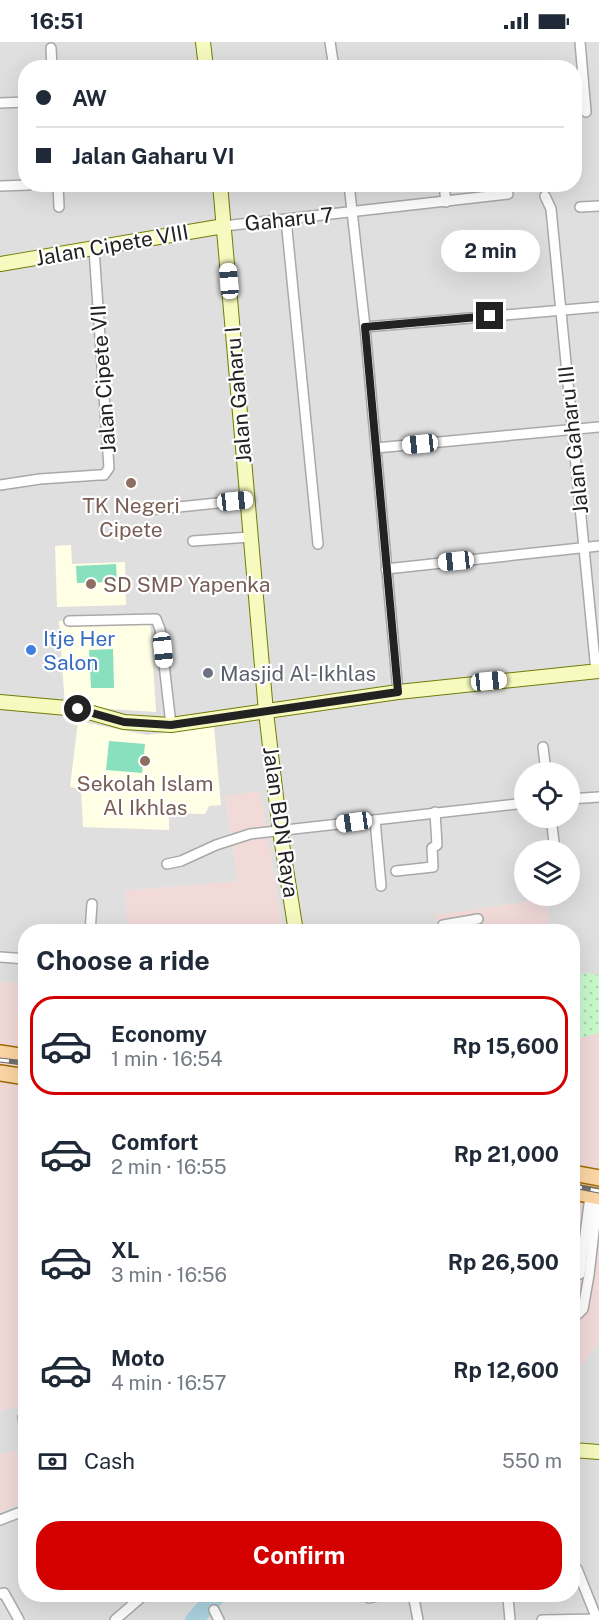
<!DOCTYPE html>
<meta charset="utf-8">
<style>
body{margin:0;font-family:"Public Sans",sans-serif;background:#f2f2f3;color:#1f2937;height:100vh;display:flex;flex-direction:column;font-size:22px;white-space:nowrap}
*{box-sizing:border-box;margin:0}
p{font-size:20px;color:#747a83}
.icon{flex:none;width:33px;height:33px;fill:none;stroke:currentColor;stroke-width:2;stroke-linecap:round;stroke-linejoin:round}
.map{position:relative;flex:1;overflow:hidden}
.sheet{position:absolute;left:18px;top:882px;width:562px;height:678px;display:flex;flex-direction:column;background:#fff;border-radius:24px;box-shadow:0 6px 24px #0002}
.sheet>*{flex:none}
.top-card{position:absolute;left:18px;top:18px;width:564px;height:132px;border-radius:24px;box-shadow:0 6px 24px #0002;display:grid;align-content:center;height:132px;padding:0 18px;background:#fff}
.buttons{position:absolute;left:514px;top:720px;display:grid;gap:12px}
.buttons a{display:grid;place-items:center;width:66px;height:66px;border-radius:50%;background:#fff;box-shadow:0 6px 24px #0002;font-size:30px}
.end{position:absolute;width:27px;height:27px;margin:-14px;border:8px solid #222;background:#fff;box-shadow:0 0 0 3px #fff}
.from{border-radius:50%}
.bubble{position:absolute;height:42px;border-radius:21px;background:#fff;box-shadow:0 6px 24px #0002;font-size:20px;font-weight:700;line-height:42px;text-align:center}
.car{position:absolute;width:18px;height:36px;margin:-18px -9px;border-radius:8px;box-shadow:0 0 4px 2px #0007;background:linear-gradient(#fff 24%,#345 0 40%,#fff 0 76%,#345 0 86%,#fff 0)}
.top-card b{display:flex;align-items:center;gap:21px;height:57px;font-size:22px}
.top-card b+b{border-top:2px solid #e0e1e3}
.top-card i{width:15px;height:15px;background:#1f2937}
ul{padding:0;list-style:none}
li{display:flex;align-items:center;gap:18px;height:99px;margin:0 12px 9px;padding:0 6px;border:3px solid transparent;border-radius:24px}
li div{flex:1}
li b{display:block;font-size:22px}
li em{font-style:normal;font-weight:700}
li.current{border-color:#d40000}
li>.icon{width:54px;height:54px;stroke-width:1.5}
h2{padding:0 18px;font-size:27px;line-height:72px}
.pay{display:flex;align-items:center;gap:15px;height:66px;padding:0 18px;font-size:22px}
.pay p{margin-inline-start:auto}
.cta{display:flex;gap:12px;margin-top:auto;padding:12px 18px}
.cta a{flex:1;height:69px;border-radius:24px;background:#d40000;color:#fff;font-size:24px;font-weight:700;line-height:69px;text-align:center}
.status{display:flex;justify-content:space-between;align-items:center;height:42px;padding:0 30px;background:#fff;direction:ltr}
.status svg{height:16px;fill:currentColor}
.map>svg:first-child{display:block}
.residential{fill:#e0dfdf;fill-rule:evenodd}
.commercial{fill:#f2dad9}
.education{fill:#ffffe5}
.park{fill:url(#park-dots)}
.pitch{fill:#88e0be}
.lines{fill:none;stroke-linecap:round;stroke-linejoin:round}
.river{stroke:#aad3df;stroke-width:18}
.street-casing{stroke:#a9a9a9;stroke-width:12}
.secondary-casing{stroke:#707d05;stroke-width:16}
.primary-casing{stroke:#a06b00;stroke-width:18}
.street{stroke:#fff;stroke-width:9}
.secondary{stroke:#f7fabf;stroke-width:14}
.primary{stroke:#fcd6a4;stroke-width:15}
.rail-casing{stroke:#707070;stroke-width:5}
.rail{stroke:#fff;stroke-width:3;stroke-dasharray:9;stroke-linecap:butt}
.route{stroke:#222;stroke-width:8}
.education-dot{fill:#8d6e63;stroke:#fff;stroke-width:2}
.shop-dot{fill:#3f7fe0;stroke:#fff;stroke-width:2}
.worship-dot{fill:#6b7280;stroke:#fff;stroke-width:2}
.labels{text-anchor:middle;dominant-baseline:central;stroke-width:4.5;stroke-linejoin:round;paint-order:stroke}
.street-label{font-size:21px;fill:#222;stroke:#fff}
.education-label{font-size:21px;fill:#785e54;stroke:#fff}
.shop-label{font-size:21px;fill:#366cbe;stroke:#fff;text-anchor:start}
.worship-label{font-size:21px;fill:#5b616d;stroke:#fff;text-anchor:start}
</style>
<div class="status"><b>16:51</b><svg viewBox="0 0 49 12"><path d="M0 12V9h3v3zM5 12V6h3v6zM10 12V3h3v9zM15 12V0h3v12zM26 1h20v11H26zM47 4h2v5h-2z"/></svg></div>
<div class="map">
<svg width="599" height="1578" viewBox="0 0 599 1578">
<defs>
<pattern id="park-dots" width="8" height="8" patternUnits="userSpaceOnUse" patternTransform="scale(1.5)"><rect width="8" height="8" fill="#c8facc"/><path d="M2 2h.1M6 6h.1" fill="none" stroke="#acd6af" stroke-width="1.8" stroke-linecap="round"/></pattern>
</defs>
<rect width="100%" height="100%" fill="#f2efe9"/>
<g class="residential">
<path d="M0,0H599V969L573,962V890L550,889L546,857L436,873L437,889H283L260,750L225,754L238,839L126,849L128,889L26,890L25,942L0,940ZM26,26H574V142H26ZM525,730H570V776H525ZM525,808H570V854H525Z"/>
<polygon points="599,1300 599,1578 0,1578 0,1471 25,1458 26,1552 573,1552 573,1335"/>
<polygon points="25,1364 25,1436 16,1410 0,1412 0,1368"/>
</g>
<g class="commercial">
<polygon points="260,749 283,889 128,889 125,849 238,839 225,754"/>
<polygon points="546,857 550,889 437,889 435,873"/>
<polygon points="0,940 26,942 25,1364 0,1368"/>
<polygon points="573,962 599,969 599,1300 573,1335"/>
<polygon points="16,1409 25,1436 25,1458 0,1471 0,1412"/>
</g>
<g class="education">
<polygon points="71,503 72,522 125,520 126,563 57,565 55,504"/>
<polygon points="150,575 156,670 65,664 59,579"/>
<polygon points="78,679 147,693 214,685 221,763 209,764 205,772 169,771 169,788 83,785 81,747 70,745"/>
</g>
<polygon class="park" points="589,931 599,934 599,991 573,998 573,933"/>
<g class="pitch">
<polygon points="116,522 117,540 77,541 76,524"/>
<polygon points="113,607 114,646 91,646 89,608"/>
<polygon points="109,699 145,702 142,731 106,728"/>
</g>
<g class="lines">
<polyline class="river" points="194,1578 218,1552"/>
<g class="street-casing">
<g id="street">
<polyline points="330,0 334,26"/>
<polyline points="580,0 586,70"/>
<polyline points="51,6 52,26"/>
<polyline points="0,61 26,60"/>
<polyline points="58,142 59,165"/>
<polyline points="349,142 365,285 398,650"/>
<polyline points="444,142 446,160"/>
<polyline points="0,144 29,143"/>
<polyline points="545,154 551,167 596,629"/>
<polyline points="580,165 599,164"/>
<polyline points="286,177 318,502"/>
<polyline points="224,184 508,152"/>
<polyline points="365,285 599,265"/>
<polyline points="376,406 599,385"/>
<polyline points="0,443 40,437 99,433 104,433 109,426 94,207"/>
<polyline points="149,468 247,458"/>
<polyline points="193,499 250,495"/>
<polyline points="386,527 599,504"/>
<polyline points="69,579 156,577 160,587 171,683"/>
<polyline points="543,705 546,730"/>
<polyline points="570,757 599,755"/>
<polyline points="551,776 555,808"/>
<polyline points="375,778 381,844"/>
<polyline points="167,822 181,819 216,803 250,792 525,761"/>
<polyline points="396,829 433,825 432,806 437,803 435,770"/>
<polyline points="90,890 92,862"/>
<polyline points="443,890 443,883 478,877"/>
<polyline points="0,915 26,917"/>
<polyline points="580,1232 590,1154"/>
<polyline points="573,1273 578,1272 583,1267 589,1233 598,1155"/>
<polyline points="23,1375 26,1395"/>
<polyline points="0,1478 26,1468"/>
<polyline points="577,1527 597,1577"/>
<polyline points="0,1552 4,1551 19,1578"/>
<polyline points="413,1552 418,1578"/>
<polyline points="369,1556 387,1552"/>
<polyline points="508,1556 510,1578"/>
<polyline points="214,1568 219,1578"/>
<polyline points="115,1578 145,1552"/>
<polyline points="542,1578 599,1577"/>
</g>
</g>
<g class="secondary-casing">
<g id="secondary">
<polyline points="203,0 206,26"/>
<polyline points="220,142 266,670 280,789 296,890"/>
<polyline points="0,222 224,184"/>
<polyline points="0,660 78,667 124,680 171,683 398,650 599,629"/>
<polyline points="573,1408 599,1410"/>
</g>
</g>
<g class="primary-casing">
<g id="primary">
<polyline points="0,1011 26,1015"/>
<polyline points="0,1031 26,1035"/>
<polyline points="573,1131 599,1136"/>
<polyline points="573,1150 599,1155"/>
</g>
</g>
<use href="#street" class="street"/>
<use href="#secondary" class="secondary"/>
<use href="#primary" class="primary"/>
<g class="rail-casing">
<g id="rail">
<polyline points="0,1018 26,1021"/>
<polyline points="573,1144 599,1149"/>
</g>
</g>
<use href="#rail" class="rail"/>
</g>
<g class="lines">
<polyline class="route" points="78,667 124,680 171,683 398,650 365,285 490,274"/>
</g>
<g class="education-dot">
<circle cx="131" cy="441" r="6"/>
<circle cx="91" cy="542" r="6"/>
<circle cx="145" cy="719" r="6"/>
</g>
<circle class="shop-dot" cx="31" cy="608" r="6"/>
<circle class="worship-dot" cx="208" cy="631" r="6"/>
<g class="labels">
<g class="street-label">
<text transform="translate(289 177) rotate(-6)">Gaharu 7</text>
<text transform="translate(112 203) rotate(-10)">Jalan Cipete VIII</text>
<text transform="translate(103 337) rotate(-94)">Jalan Cipete VII</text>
<text transform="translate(238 353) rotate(-95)">Jalan Gaharu I</text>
<text transform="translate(573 398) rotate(-96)">Jalan Gaharu III</text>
<text transform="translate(281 780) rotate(82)">Jalan BDN Raya</text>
</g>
<g class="education-label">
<text x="131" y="463">TK Negeri<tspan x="131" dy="24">Cipete</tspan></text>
<text x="103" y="542" text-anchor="start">SD SMP Yapenka</text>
<text x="145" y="741">Sekolah Islam<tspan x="145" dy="24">Al Ikhlas</tspan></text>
</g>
<g class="shop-label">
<text x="43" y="596">Itje Her<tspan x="43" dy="24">Salon</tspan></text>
</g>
<g class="worship-label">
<text x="220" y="631">Masjid Al-Ikhlas</text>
</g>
</g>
</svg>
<div class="buttons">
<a><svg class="icon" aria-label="locate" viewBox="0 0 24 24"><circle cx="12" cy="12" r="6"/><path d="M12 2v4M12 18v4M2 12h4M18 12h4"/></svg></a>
<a><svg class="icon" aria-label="layers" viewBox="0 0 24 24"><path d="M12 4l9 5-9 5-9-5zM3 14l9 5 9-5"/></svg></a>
</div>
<i class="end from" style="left:78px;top:667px"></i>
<i class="end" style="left:490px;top:274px"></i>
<div class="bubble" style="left:441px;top:188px;width:99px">2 min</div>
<i class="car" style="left:229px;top:239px;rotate:355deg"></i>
<i class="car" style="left:420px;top:402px;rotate:264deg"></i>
<i class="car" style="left:235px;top:459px;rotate:84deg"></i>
<i class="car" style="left:456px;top:519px;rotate:264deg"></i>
<i class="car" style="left:163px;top:608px;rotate:174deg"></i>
<i class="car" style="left:489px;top:639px;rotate:84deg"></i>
<i class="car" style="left:354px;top:780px;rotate:262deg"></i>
<div class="top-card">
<b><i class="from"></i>AW</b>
<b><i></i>Jalan Gaharu VI</b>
</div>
<section class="sheet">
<h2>Choose a ride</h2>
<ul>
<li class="current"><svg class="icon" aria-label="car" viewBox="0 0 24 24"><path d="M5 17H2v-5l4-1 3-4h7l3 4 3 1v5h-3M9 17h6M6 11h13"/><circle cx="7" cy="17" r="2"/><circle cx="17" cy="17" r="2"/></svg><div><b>Economy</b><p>1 min · 16:54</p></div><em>Rp 15,600</em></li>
<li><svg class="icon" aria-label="car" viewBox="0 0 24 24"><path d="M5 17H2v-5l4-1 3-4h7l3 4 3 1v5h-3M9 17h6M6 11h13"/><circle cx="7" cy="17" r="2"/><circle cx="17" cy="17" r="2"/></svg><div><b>Comfort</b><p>2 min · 16:55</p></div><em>Rp 21,000</em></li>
<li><svg class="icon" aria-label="car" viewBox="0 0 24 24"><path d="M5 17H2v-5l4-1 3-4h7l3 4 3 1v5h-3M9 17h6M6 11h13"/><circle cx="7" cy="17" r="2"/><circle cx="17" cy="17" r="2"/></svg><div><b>XL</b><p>3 min · 16:56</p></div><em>Rp 26,500</em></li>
<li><svg class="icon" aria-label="car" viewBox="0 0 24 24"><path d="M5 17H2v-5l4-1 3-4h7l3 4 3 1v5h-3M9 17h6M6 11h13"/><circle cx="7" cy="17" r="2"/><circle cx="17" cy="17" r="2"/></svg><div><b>Moto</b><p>4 min · 16:57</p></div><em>Rp 12,600</em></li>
</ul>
<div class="pay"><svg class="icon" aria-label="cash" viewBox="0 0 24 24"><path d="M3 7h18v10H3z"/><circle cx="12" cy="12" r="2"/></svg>Cash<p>550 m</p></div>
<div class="cta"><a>Confirm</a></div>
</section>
</div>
